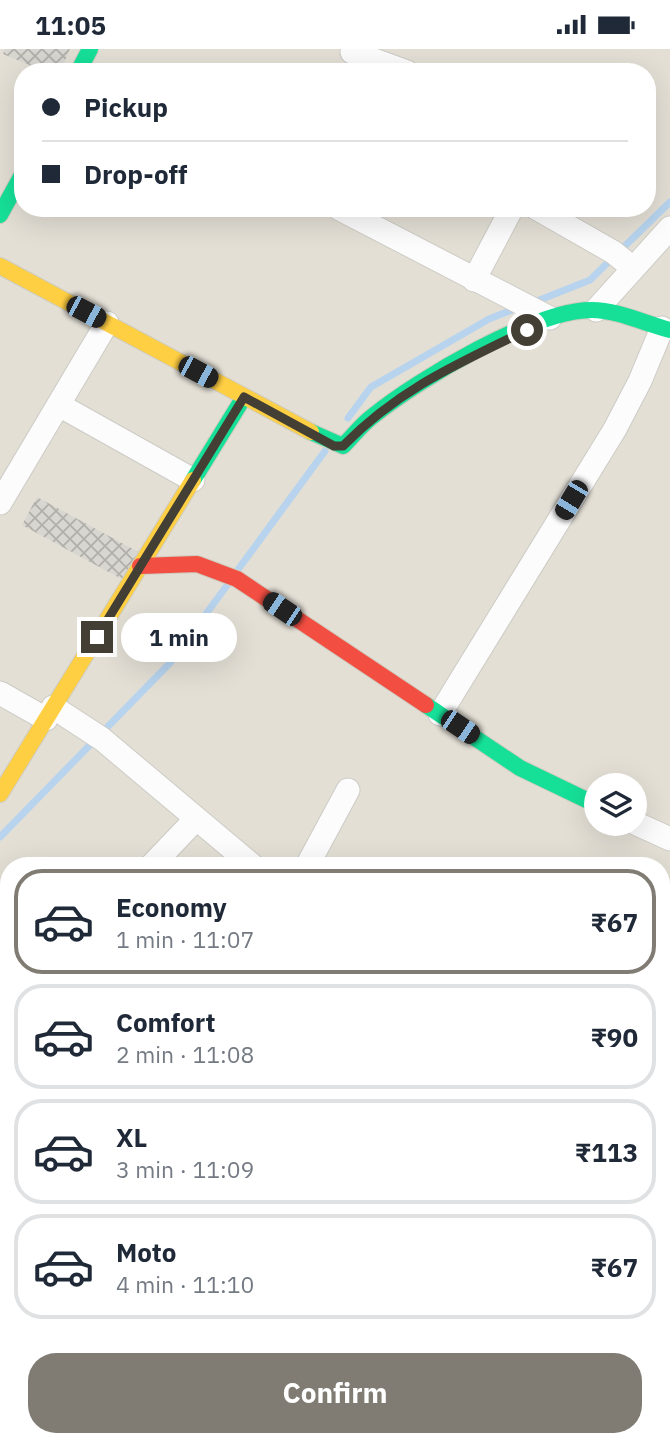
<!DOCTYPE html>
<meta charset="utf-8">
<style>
body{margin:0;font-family:"IBM Plex Sans",sans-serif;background:#f6f6f7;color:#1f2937;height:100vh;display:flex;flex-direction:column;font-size:26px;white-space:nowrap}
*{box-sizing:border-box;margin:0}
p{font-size:23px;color:#747a83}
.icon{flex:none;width:38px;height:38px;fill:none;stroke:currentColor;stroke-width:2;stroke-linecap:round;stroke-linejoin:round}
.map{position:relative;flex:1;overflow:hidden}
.panel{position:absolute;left:0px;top:808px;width:670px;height:590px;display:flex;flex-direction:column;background:#fff;border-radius:28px 28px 0 0;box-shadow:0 7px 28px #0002}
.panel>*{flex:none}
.top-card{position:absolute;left:14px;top:14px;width:642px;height:154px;border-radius:28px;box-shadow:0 7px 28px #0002;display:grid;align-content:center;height:154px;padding:0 28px;background:#fff}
.fabs{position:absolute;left:584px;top:724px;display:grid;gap:14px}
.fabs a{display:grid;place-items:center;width:63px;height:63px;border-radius:50%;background:#fff;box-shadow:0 7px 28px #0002;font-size:35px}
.end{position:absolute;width:32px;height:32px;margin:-16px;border:9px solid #443f34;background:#fff;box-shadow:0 0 0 4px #fff}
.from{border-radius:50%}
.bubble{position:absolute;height:49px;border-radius:24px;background:#fff;box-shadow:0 7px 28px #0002;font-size:23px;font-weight:700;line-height:49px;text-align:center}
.car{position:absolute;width:21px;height:42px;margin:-21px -10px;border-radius:9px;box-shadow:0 0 5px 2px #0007;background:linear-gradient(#222 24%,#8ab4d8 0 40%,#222 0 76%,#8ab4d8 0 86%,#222 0)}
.top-card b{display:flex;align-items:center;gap:24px;height:66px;font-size:26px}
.top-card b+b{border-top:2px solid #e0e1e3}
.top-card i{width:18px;height:18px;background:#1f2937}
ul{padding:12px 0 0;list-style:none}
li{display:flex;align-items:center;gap:21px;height:105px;margin:0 14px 10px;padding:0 14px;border:4px solid #e0e1e3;border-radius:28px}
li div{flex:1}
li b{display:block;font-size:26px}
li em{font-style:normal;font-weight:700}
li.active{border-color:#807c73}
li>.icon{width:63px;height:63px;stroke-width:1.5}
.button{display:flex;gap:14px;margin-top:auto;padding:14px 28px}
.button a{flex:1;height:80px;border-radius:28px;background:#807c73;color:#fff;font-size:28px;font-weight:700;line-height:80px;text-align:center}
.status{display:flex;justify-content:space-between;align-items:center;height:49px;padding:0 35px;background:#fff;direction:ltr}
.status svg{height:19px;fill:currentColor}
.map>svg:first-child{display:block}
.residential{fill:#e3dfd5;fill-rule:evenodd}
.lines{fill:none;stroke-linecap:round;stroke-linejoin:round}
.stream{stroke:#b7d3ee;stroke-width:7}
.building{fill:url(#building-cross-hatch)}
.street-casing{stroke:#cccbc5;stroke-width:25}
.fast-casing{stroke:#cecbbe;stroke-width:18}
.slow-casing{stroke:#cecbbe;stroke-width:18}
.jam-casing{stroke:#cecbbe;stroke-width:18}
.street{stroke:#fcfcfc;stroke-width:23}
.fast{stroke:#16e098;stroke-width:16}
.slow{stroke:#ffcf43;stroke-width:16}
.jam{stroke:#f24e42;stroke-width:16}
.route{stroke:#443f34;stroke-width:9}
</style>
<div class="status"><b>11:05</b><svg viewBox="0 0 49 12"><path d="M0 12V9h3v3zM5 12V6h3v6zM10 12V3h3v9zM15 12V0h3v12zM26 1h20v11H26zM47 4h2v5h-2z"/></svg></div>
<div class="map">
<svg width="670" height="1397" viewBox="0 0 670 1397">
<defs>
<pattern id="building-cross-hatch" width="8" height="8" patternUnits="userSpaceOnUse" patternTransform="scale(1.75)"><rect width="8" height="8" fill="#d8d6d0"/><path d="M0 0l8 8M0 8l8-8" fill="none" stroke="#b1afaa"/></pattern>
</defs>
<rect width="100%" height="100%" fill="#eeede8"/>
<path class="residential" d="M0,0H670V1397H0ZM23,23H648V159H23ZM597,737H635V775H597ZM9,817H662V1390H9Z"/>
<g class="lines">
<g class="stream">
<polyline points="532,254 590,231 670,153"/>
<polyline points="348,369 371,338 489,270 517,259"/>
<polyline points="237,522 325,402"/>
<polyline points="0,788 170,614 228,535"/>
</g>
</g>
<g class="building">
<polygon points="5,0 70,0 60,23 46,23 3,5"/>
<polygon points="37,448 142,505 127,533 22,476"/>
</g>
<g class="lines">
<g class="street-casing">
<g id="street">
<polyline points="352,3 407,23"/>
<polyline points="338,159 550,269"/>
<polyline points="536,159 613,203 633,219"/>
<polyline points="474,231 512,159"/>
<polyline points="596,261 670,179"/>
<polyline points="59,356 193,431"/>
<polyline points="0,454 107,274"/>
<polyline points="0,644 46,670"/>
<polyline points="53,658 102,690 253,817"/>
<polyline points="440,665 615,380 640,332 662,279"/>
<polyline points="635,774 670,790"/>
<polyline points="151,817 196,770"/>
<polyline points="307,817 348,741"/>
<polyline points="662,1045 670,1050"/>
<polyline points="662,1183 670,1186"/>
<polyline points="662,1339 670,1343"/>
<polyline points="63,1397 66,1390"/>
</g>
</g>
<g class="fast-casing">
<g id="fast">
<polyline points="78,23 90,0"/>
<polyline points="0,166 23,124"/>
<path d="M311,383L343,397C353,387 362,375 373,367C419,330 534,261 592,261C617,261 646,275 670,281"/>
<polyline points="193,431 244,348"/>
<polyline points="426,656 520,719 597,756"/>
<polyline points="0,968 9,973"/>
<polyline points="662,1102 670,1097"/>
</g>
</g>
<g class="slow-casing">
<g id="slow">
<polyline points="0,217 311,383"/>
<polyline points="0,745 193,431"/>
</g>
</g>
<g class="jam-casing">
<polyline id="jam" points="140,517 197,515 237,530 426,656"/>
</g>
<use href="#street" class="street"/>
<use href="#fast" class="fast"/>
<use href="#slow" class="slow"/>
<use href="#jam" class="jam"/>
</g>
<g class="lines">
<path class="route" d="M97,588L244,348L334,397H343C399,340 457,315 527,281"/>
</g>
</svg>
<div class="fabs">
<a><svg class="icon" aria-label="layers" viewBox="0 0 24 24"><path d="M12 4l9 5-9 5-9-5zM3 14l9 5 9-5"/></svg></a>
</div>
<i class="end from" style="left:527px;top:281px"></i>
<i class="end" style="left:97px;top:588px"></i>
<div class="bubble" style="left:121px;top:564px;width:116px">1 min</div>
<i class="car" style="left:86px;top:263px;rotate:118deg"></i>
<i class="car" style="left:198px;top:323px;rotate:118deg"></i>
<i class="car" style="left:571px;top:451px;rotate:211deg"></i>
<i class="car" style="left:282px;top:560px;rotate:304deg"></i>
<i class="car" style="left:460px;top:678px;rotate:124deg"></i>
<div class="top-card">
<b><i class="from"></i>Pickup</b>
<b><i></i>Drop-off</b>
</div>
<section class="panel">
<ul>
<li class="active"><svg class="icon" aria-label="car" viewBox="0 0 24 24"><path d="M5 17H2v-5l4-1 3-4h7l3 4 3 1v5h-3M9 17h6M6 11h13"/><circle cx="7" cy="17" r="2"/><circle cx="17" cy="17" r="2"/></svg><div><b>Economy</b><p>1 min · 11:07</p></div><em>₹67</em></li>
<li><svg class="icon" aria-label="car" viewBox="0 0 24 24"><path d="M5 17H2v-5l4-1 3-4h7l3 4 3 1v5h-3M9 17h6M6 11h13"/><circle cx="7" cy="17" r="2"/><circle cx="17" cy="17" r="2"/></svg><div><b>Comfort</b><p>2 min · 11:08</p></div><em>₹90</em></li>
<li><svg class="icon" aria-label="car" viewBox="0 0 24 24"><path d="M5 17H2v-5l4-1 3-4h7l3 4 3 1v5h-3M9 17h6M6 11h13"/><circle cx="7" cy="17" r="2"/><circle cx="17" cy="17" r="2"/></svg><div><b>XL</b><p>3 min · 11:09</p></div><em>₹113</em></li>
<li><svg class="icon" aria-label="car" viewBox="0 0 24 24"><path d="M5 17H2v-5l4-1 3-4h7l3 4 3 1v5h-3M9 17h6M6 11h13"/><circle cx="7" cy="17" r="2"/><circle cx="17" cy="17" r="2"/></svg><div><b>Moto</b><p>4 min · 11:10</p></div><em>₹67</em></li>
</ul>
<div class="button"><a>Confirm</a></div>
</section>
</div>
